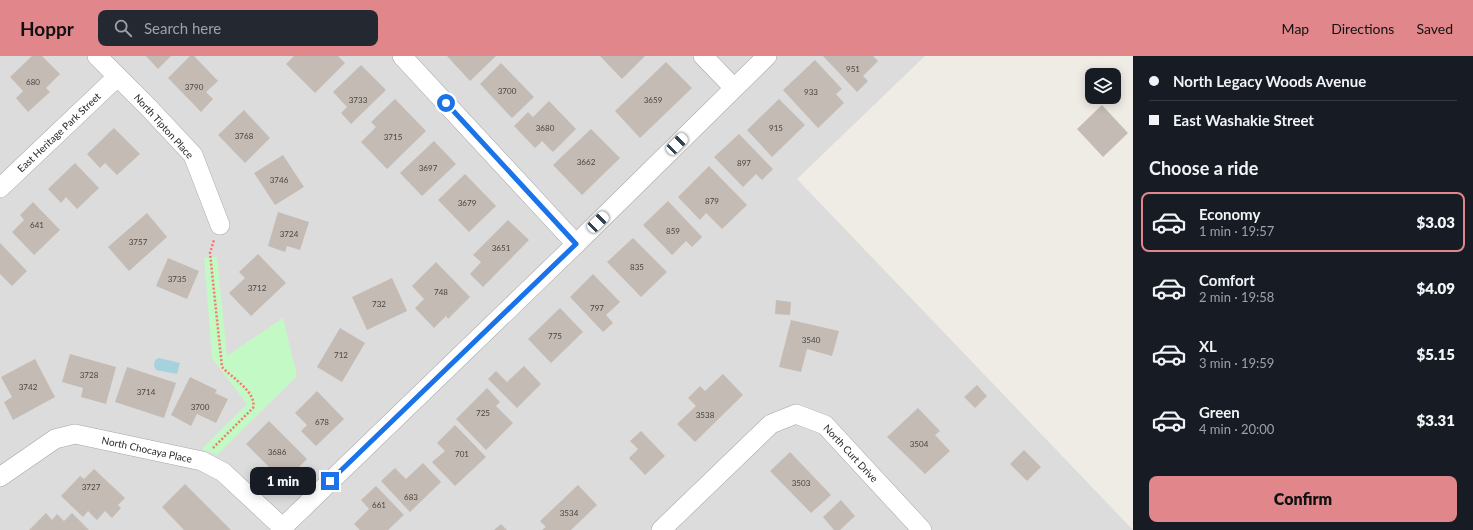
<!DOCTYPE html>
<meta charset="utf-8">
<style>
body{margin:0;font-family:Lato,sans-serif;background:#242831;color:#f1f3f6;height:100vh;display:flex;flex-direction:column;font-size:15px;white-space:nowrap}
*{box-sizing:border-box;margin:0}
p{font-size:13px;color:#9ea1a6}
.icon{flex:none;width:22px;height:22px;fill:none;stroke:currentColor;stroke-width:2;stroke-linecap:round;stroke-linejoin:round}
.map{position:relative;flex:1;overflow:hidden}
.details{display:flex;flex-direction:column;background:#171b24;width:340px}
.details>*{flex:none}
.top-card{display:grid;align-content:center;height:88px;padding:0 16px;background:#171b24}
.fabs{position:absolute;left:1085px;top:12px;display:grid;gap:8px}
.fabs a{display:grid;place-items:center;width:36px;height:36px;border-radius:8px;background:#171b24;box-shadow:0 2px 10px #0003;font-size:20px}
.end{position:absolute;width:18px;height:18px;margin:-9px;border:5px solid #1a73e8;background:#fff;box-shadow:0 0 0 2px #fff}
.from{border-radius:50%}
.bubble{position:absolute;height:28px;border-radius:8px;background:#171b24;box-shadow:0 2px 10px #0003;font-size:13px;font-weight:800;line-height:28px;text-align:center}
.car{position:absolute;width:12px;height:24px;margin:-12px -6px;border-radius:5px;box-shadow:0 0 3px 1px #0007;background:linear-gradient(#fff 24%,#345 0 40%,#fff 0 76%,#345 0 86%,#fff 0)}
.top-card b{display:flex;align-items:center;gap:14px;height:38px;font-size:15px}
.top-card b+b{border-top:1px solid #363941}
.top-card i{width:10px;height:10px;background:#f1f3f6}
ul{padding:0;list-style:none}
li{display:flex;align-items:center;gap:12px;height:60px;margin:0 8px 6px;padding:0 8px;border:2px solid transparent;border-radius:8px}
li div{flex:1}
li b{display:block;font-size:15px}
li em{font-style:normal;font-weight:800}
li.active{border-color:#e1868a}
li>.icon{width:36px;height:36px;stroke-width:1.5}
h2{padding:0 16px;font-size:18px;line-height:48px}
.action{display:flex;gap:8px;margin-top:auto;padding:8px 16px}
.action a{flex:1;height:46px;border-radius:8px;background:#e1868a;color:#111;font-size:16px;font-weight:800;line-height:46px;text-align:center}
header{display:flex;align-items:center;gap:24px;box-sizing:border-box;height:56px;padding:0 20px;background:#e1868a;color:#111}
header strong{font-size:19px}
nav{display:flex;gap:22px;margin-inline-start:auto;font-size:14px}
.search{width:280px;height:36px;background:#242831;display:flex;align-items:center;gap:10px;box-sizing:border-box;padding:0 14px;border-radius:8px;color:#9ea1a6;font-size:15px}
main{display:flex;flex:1;min-height:0}
.map>svg:first-child{display:block}
.residential{fill:#dddcdc}
.park{fill:#c2f9c5}
.water{fill:#a5d2dd}
.building{fill:#c4bbb4}
.lines{fill:none;stroke-linecap:round;stroke-linejoin:round}
.minor-casing{stroke:#a6a6a6;stroke-width:20}
.path{stroke:#f9776c;stroke-width:2.5;stroke-dasharray:2 2;stroke-linecap:butt}
.minor{stroke:#fff;stroke-width:19}
.route{stroke:#1a73e8;stroke-width:5}
.labels{text-anchor:middle;dominant-baseline:central;stroke-width:3;stroke-linejoin:round;paint-order:stroke}
.number-label{font-size:8px;fill:#484644}
.street-label{font-size:10px;fill:#1f1f1f;stroke:#fff}
</style>
<header>
<strong>Hoppr</strong>
<div class="search"><svg class="icon" aria-label="search" viewBox="0 0 24 24"><circle cx="10" cy="10" r="6"/><path d="M15 15l6 6"/></svg>Search here</div>
<nav><a>Map</a><a>Directions</a><a>Saved</a></nav>
</header>
<main>
<div class="map">
<svg width="1133" height="474" viewBox="0 0 1133 474">
<rect width="100%" height="100%" fill="#efece5"/>
<polygon class="residential" points="0,0 925,0 797,123 1133,474 0,474"/>
<polygon class="park" points="204,201 217,201 227,300 283,262 297,320 217,399 202,393 247,348 212,302"/>
<polygon class="water" points="159,302 180,307 177,318 156,314 154,310 155,304"/>
<g class="building">
<polygon points="32,0 42,0 60,18 46,32 50,36 28,56 16,42 23,35 10,21"/>
<polygon points="146,0 171,0 158,13"/>
<polygon points="190,0 194,0 218,25 206,36 213,43 201,56 168,22"/>
<polygon points="294,0 338,0 345,7 315,37 286,8"/>
<polygon points="447,0 496,0 470,25"/>
<polygon points="600,0 645,0 622,23"/>
<polygon points="823,0 873,0 878,5 863,20 868,25 857,36"/>
<polygon points="815,4 842,33 836,38 844,47 818,72 783,34"/>
<polygon points="666,6 692,32 640,82 615,55"/>
<polygon points="501,7 534,41 512,62 480,28"/>
<polygon points="361,9 386,34 351,68 341,57 347,51 333,36"/>
<polygon points="395,43 426,75 387,113 361,86 376,71 371,66"/>
<polygon points="779,43 805,69 772,101 747,74"/>
<polygon points="549,45 576,73 553,96 542,85 535,92 514,70 528,56 533,61"/>
<polygon points="1102,49 1128,77 1103,101 1077,73"/>
<polygon points="244,54 270,82 245,107 218,79"/>
<polygon points="114,72 140,98 117,119 105,107 100,112 87,98"/>
<polygon points="591,73 620,102 582,139 553,109"/>
<polygon points="739,78 773,113 762,124 756,118 743,131 714,101"/>
<polygon points="434,85 456,108 422,140 400,117"/>
<polygon points="283,99 304,131 275,149 254,117"/>
<polygon points="75,107 99,132 77,153 66,141 61,147 48,133"/>
<polygon points="709,110 747,149 722,173 706,157 700,164 678,141"/>
<polygon points="465,118 496,150 469,176 438,144"/>
<polygon points="668,145 702,181 692,191 686,185 672,199 643,169"/>
<polygon points="33,146 60,174 34,199 12,176 24,164 20,159"/>
<polygon points="278,156 309,166 300,194 287,190 285,196 268,190"/>
<polygon points="147,157 167,181 129,215 108,191"/>
<polygon points="508,164 529,184 483,231 470,218 481,206 473,199"/>
<polygon points="633,182 667,216 641,241 607,206"/>
<polygon points="0,187 27,215 12,230 0,218"/>
<polygon points="258,198 286,227 251,260 229,237 245,222 239,216"/>
<polygon points="168,202 199,215 187,243 156,230"/>
<polygon points="436,206 470,241 448,263 446,260 434,272 415,252 424,243 412,230"/>
<polygon points="593,218 620,246 606,259 613,267 603,276 570,241"/>
<polygon points="392,222 407,255 367,274 352,241"/>
<polygon points="776,244 791,246 790,259 775,258"/>
<polygon points="560,252 583,276 551,307 528,283"/>
<polygon points="791,264 839,275 832,300 807,293 801,316 779,311"/>
<polygon points="340,272 365,287 342,326 317,311"/>
<polygon points="70,298 116,311 106,348 81,341 83,332 62,326"/>
<polygon points="35,303 55,341 13,364 4,346 12,341 1,321"/>
<polygon points="524,310 541,328 517,352 488,323 496,315 507,326"/>
<polygon points="127,311 176,327 164,362 115,346"/>
<polygon points="723,318 743,339 695,386 677,368 696,350 688,342 700,330 705,335"/>
<polygon points="190,321 217,334 215,337 228,343 216,367 197,358 191,370 171,359"/>
<polygon points="977,329 987,340 975,352 964,341"/>
<polygon points="487,332 500,346 496,350 513,367 486,394 456,363"/>
<polygon points="317,335 344,363 316,390 301,375 307,369 295,357"/>
<polygon points="918,352 940,375 935,379 950,395 925,418 887,381"/>
<polygon points="269,365 307,403 284,426 246,388"/>
<polygon points="455,369 486,401 455,430 432,406 445,395 437,387"/>
<polygon points="641,375 665,400 645,419 629,402 638,393 630,385"/>
<polygon points="1024,394 1041,411 1027,425 1010,408"/>
<polygon points="790,396 831,439 811,457 770,415"/>
<polygon points="423,407 441,426 410,456 381,425 395,412 406,423"/>
<polygon points="94,413 125,442 118,449 121,452 112,462 105,455 97,464 88,455 83,461 61,440 80,420 84,423"/>
<polygon points="185,428 231,474 184,474 162,451"/>
<polygon points="578,429 597,449 571,474 542,474 546,471 540,465"/>
<polygon points="376,430 404,459 388,474 360,474 354,468 369,453 361,444"/>
<polygon points="841,444 855,460 840,474 834,474 823,461"/>
<polygon points="46,457 52,464 57,458 64,465 72,457 89,474 29,474"/>
<polygon points="501,468 507,474 494,474"/>
</g>
<g class="lines">
<g class="minor-casing">
<g id="minor">
<polyline points="97,0 149,52 193,99 220,169"/>
<polyline points="402,0 576,188"/>
<polyline points="703,0 734,32"/>
<path id="s1" d="M0,132L117,21"/>
<path id="s2" d="M0,421L55,383L75,378L202,405L223,416L283,472"/>
<polyline points="280,474 576,188 767,0"/>
<path id="s3" d="M661,474L771,368L796,358L825,369L922,474"/>
</g>
</g>
<path class="path" d="M213,392L253,352C257,336 232,322 222,311L210,197L214,184"/>
<use href="#minor" class="minor"/>
</g>
<g class="lines">
<polyline class="route" points="330,425 576,188 446,47"/>
</g>
<g class="labels">
<g class="number-label">
<text x="853" y="13">951</text>
<text x="33" y="26">680</text>
<text x="194" y="31">3790</text>
<text x="507" y="35">3700</text>
<text x="811" y="36">933</text>
<text x="358" y="44">3733</text>
<text x="653" y="44">3659</text>
<text x="545" y="72">3680</text>
<text x="776" y="72">915</text>
<text x="244" y="80">3768</text>
<text x="393" y="81">3715</text>
<text x="586" y="106">3662</text>
<text x="744" y="107">897</text>
<text x="428" y="112">3697</text>
<text x="279" y="124">3746</text>
<text x="712" y="145">879</text>
<text x="467" y="147">3679</text>
<text x="37" y="169">641</text>
<text x="673" y="175">859</text>
<text x="289" y="178">3724</text>
<text x="138" y="186">3757</text>
<text x="501" y="192">3651</text>
<text x="637" y="211">835</text>
<text x="177" y="223">3735</text>
<text x="257" y="232">3712</text>
<text x="441" y="236">748</text>
<text x="379" y="248">732</text>
<text x="597" y="252">797</text>
<text x="555" y="280">775</text>
<text x="811" y="284">3540</text>
<text x="341" y="299">712</text>
<text x="89" y="319">3728</text>
<text x="28" y="331">3742</text>
<text x="146" y="336">3714</text>
<text x="200" y="351">3700</text>
<text x="483" y="357">725</text>
<text x="705" y="359">3538</text>
<text x="322" y="366">678</text>
<text x="919" y="388">3504</text>
<text x="277" y="396">3686</text>
<text x="462" y="398">701</text>
<text x="801" y="427">3503</text>
<text x="91" y="431">3727</text>
<text x="411" y="441">683</text>
<text x="379" y="449">661</text>
<text x="569" y="457">3534</text>
</g>
<g class="street-label">
<text transform="translate(164 70) rotate(48)">North Tipton Place</text>
<text stroke="none"><textPath href="#s1" startOffset="81">East Heritage Park Street</textPath></text>
<text stroke="none"><textPath href="#s2" startOffset="161">North Chocaya Place</textPath></text>
<text stroke="none"><textPath href="#s3" startOffset="249">North Curt Drive</textPath></text>
</g>
</g>
</svg>
<div class="fabs">
<a><svg class="icon" aria-label="layers" viewBox="0 0 24 24"><path d="M12 4l9 5-9 5-9-5zM3 14l9 5 9-5"/></svg></a>
</div>
<i class="end from" style="left:446px;top:47px"></i>
<i class="end" style="left:330px;top:425px"></i>
<div class="bubble" style="left:250px;top:411px;width:66px">1 min</div>
<i class="car" style="left:677px;top:88px;rotate:45deg"></i>
<i class="car" style="left:598px;top:166px;rotate:46deg"></i>
</div>
<section class="details">
<div class="top-card">
<b><i class="from"></i>North Legacy Woods Avenue</b>
<b><i></i>East Washakie Street</b>
</div>
<h2>Choose a ride</h2>
<ul>
<li class="active"><svg class="icon" aria-label="car" viewBox="0 0 24 24"><path d="M5 17H2v-5l4-1 3-4h7l3 4 3 1v5h-3M9 17h6M6 11h13"/><circle cx="7" cy="17" r="2"/><circle cx="17" cy="17" r="2"/></svg><div><b>Economy</b><p>1 min · 19:57</p></div><em>$3.03</em></li>
<li><svg class="icon" aria-label="car" viewBox="0 0 24 24"><path d="M5 17H2v-5l4-1 3-4h7l3 4 3 1v5h-3M9 17h6M6 11h13"/><circle cx="7" cy="17" r="2"/><circle cx="17" cy="17" r="2"/></svg><div><b>Comfort</b><p>2 min · 19:58</p></div><em>$4.09</em></li>
<li><svg class="icon" aria-label="car" viewBox="0 0 24 24"><path d="M5 17H2v-5l4-1 3-4h7l3 4 3 1v5h-3M9 17h6M6 11h13"/><circle cx="7" cy="17" r="2"/><circle cx="17" cy="17" r="2"/></svg><div><b>XL</b><p>3 min · 19:59</p></div><em>$5.15</em></li>
<li><svg class="icon" aria-label="car" viewBox="0 0 24 24"><path d="M5 17H2v-5l4-1 3-4h7l3 4 3 1v5h-3M9 17h6M6 11h13"/><circle cx="7" cy="17" r="2"/><circle cx="17" cy="17" r="2"/></svg><div><b>Green</b><p>4 min · 20:00</p></div><em>$3.31</em></li>
</ul>
<div class="action"><a>Confirm</a></div>
</section>
</main>
